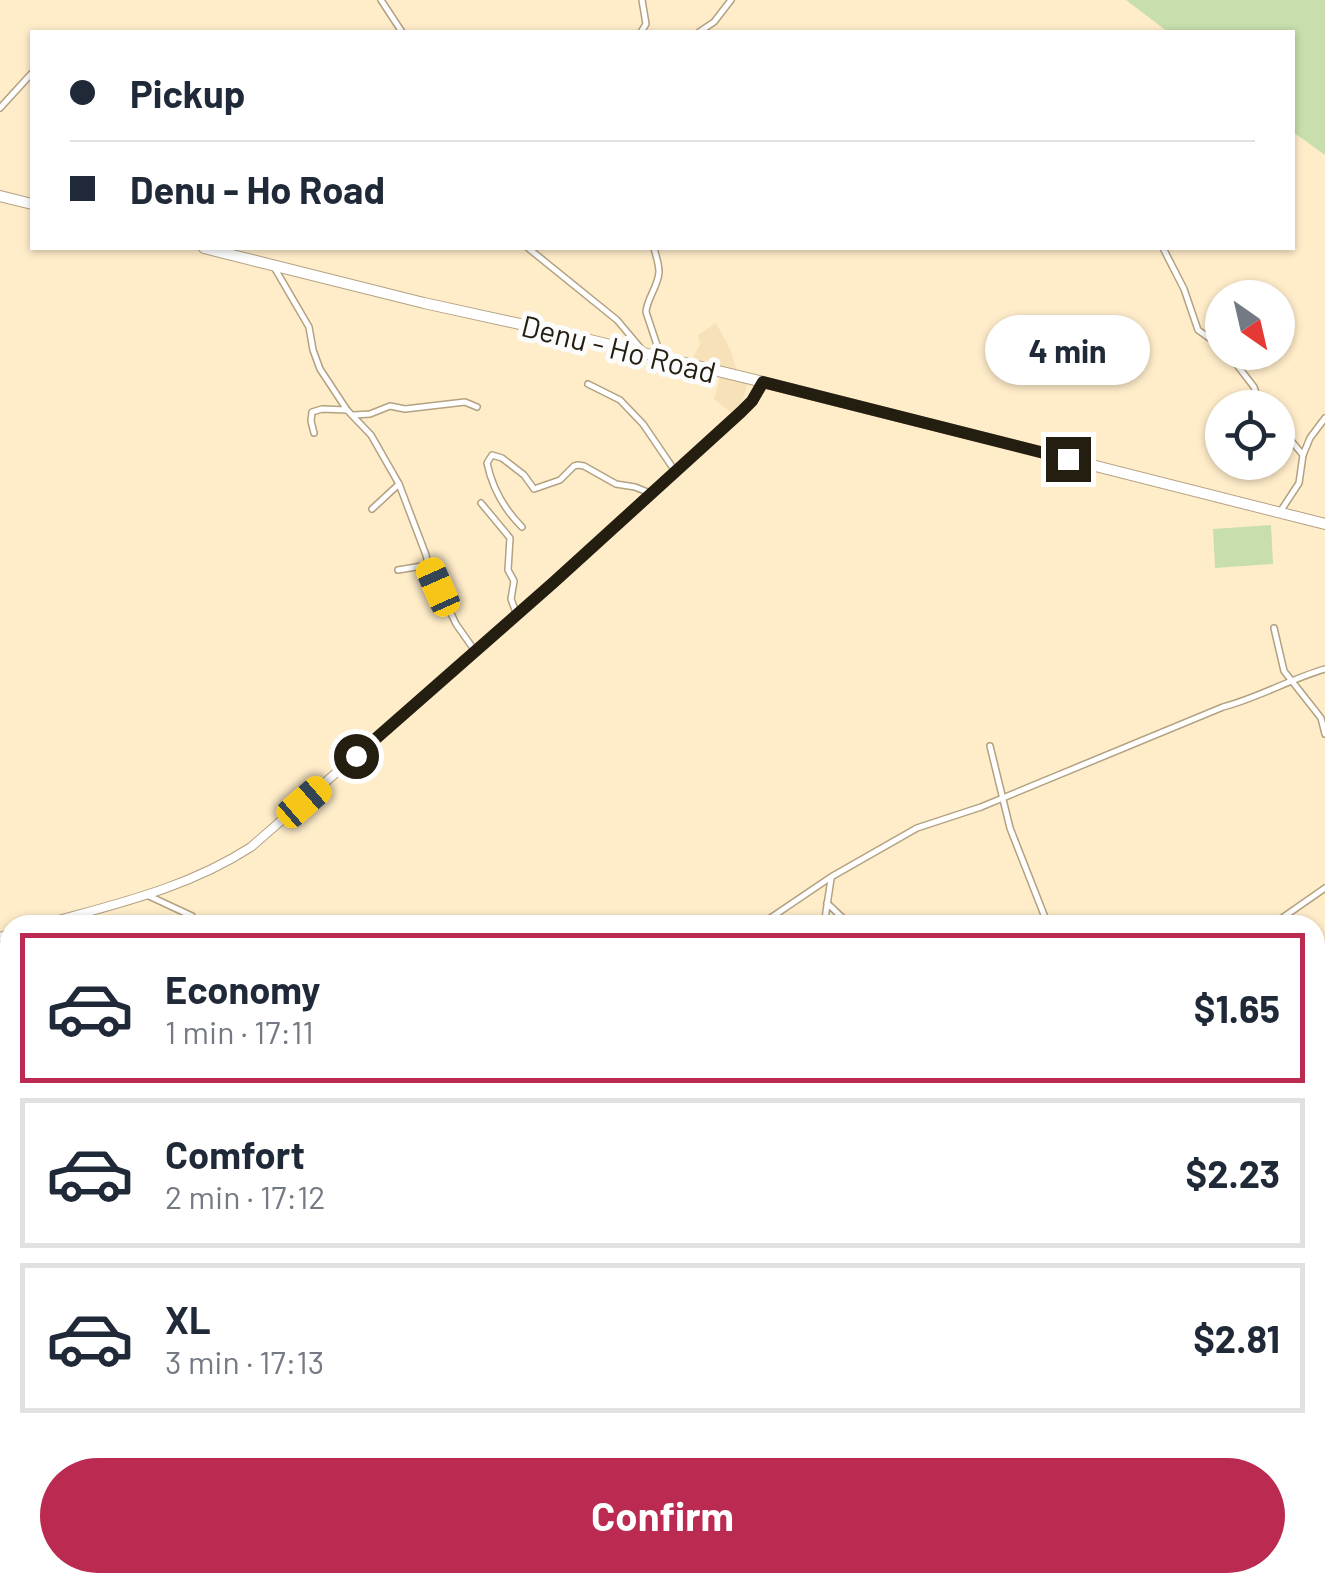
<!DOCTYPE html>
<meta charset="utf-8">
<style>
body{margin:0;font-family:Barlow,sans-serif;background:#f2f2f3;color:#1f2937;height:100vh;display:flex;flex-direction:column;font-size:38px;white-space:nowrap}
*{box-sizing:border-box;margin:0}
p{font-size:32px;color:#747a83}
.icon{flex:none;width:55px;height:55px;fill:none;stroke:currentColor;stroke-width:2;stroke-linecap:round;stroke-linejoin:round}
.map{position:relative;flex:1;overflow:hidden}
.side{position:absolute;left:0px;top:915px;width:1325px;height:678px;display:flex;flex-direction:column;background:#fff;border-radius:30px 30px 0 0;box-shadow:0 2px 8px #0004}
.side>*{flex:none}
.banner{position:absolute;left:30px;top:30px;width:1265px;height:220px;border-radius:0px;box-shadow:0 2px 8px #0004;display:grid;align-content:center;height:220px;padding:0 40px;background:#fff}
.needle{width:65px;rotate:146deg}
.controls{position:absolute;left:1205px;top:280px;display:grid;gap:20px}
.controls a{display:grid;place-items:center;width:90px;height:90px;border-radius:50%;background:#fff;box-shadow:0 2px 8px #0004;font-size:50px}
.end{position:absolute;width:45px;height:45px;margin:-22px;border:12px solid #241e11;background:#fff;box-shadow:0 0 0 5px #fff}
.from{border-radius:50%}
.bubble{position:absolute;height:70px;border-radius:35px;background:#fff;box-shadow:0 2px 8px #0004;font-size:32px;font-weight:700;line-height:70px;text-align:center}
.car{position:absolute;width:30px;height:60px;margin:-30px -15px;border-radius:12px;box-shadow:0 0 8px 2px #0007;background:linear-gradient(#f5c518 24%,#345 0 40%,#f5c518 0 76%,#345 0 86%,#f5c518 0)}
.banner b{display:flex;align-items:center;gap:35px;height:95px;font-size:38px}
.banner b+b{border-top:2px solid #e0e1e3}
.banner i{width:25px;height:25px;background:#1f2937}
ul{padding:18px 0 0;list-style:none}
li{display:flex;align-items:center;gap:30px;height:150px;margin:0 20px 15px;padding:0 20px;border:5px solid #e0e1e3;border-radius:0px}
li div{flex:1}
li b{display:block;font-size:38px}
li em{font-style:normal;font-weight:700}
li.current{border-color:#bb2b51}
li>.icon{width:90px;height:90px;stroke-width:1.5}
.action{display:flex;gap:20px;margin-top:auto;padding:20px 40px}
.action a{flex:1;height:115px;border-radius:60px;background:#bb2b51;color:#fff;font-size:40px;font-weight:700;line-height:115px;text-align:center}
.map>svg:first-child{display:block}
.built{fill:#f7e1b8}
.green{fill:#c8deac}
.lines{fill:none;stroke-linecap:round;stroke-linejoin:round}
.minor-casing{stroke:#b3a181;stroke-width:8}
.tertiary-casing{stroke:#b3a181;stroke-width:10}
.primary-casing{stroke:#b3a181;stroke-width:12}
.minor{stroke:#fff;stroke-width:5}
.tertiary{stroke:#fff;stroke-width:8}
.primary{stroke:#fff;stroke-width:10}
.route{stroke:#241e11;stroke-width:12}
.labels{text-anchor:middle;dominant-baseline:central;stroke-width:10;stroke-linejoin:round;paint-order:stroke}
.street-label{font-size:30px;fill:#241e11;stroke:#fcfcfc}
</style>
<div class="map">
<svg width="1325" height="1591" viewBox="0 0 1325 1591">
<rect width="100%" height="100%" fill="#ffedca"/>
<g class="built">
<polygon points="716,323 731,351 736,368 735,373 691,362 700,344 698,335"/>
<polygon points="720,377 748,382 742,402 733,414 714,399"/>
</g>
<g class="green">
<polygon points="1126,0 1325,0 1325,155 1293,132 1292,32 1168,32"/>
<polygon points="1271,525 1273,564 1215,568 1213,529"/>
</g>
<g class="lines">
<g class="minor-casing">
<g id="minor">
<polyline points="381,0 402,32"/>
<polyline points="641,32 646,24 642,0"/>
<polyline points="699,32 714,22 731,0"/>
<polyline points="0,108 32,73"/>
<polyline points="528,248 617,320 644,352"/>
<path d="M654,248C656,256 659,264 659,272C658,287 647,298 646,312L660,354"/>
<polyline points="1163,248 1184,289 1198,330 1222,347"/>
<polyline points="274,267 309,327 313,350 320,369 347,410 371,435 399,484 426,555 428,565 456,624 475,651"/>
<polyline points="1227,352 1254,387 1261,408"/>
<polyline points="588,384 620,400 643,424 675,471"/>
<polyline points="354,415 370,414 390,406 405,409 465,402 477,407"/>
<polyline points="1278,425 1303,455"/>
<polyline points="314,433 311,421 312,412 322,409 347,410"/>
<polyline points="481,503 510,538 508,570 514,581 511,599 517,615"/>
<polyline points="372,509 399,484"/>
<polyline points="1280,512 1299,483 1303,455 1310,438 1325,418"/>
<path d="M522,527C505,510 492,487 487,463L492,455L502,458L524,475L534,489L560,480L574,466L578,465L584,466L616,484L635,487L650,493"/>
<polyline points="398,570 428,565"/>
<polyline points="1274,628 1284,671 1321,718 1325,734"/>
<polyline points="990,746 1010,828 1048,925"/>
<polyline points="149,896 192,916"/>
<polyline points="827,903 850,925"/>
<path d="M760,925L831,877L917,828L981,807L1223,707C1258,698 1290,679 1325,669"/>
<polyline points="824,925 831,879"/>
<polyline points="1272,925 1325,888"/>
<polyline points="0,986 10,1011"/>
<polyline points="1315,1063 1325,1064"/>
<polyline points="1315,1222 1325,1238"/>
<polyline points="1324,1303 1325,1303"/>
<polyline points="1315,1358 1325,1363"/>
<polyline points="0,1460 10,1451"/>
<polyline points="0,1508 10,1510"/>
<polyline points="1315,1522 1320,1524 1325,1545"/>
<polyline points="241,1582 263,1591"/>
<polyline points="313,1582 321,1591"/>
<polyline points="372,1582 380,1591"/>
<polyline points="616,1582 624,1591"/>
<polyline points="695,1582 705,1591"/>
<polyline points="756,1582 764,1591"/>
<polyline points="799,1582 806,1591"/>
<polyline points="877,1582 883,1591"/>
<polyline points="927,1582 934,1591"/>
<polyline points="997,1582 1002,1591"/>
<polyline points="1050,1582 1054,1591"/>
<polyline points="1114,1582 1128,1591"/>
<polyline points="1211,1582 1213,1591"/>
<polyline points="461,1585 462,1582"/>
<polyline points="493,1590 501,1582"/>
<polyline points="296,1591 311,1582"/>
<polyline points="556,1591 561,1586 565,1591"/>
<polyline points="637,1591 645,1582"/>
<polyline points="676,1591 683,1582"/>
<polyline points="824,1591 834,1582"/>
<polyline points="971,1591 988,1582"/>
<polyline points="1138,1591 1150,1582"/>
</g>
</g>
<g class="tertiary-casing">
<g id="tertiary">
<path d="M41,925C115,904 186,889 251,847L555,582L741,412L752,401L763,382"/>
<polyline points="0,937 10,934"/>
</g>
</g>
<g class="primary-casing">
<g id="primary">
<polyline points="0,196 32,204"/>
<polyline points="204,248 424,303 565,334 763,382 1325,524"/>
</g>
</g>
<use href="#minor" class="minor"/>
<use href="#tertiary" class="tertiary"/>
<use href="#primary" class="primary"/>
</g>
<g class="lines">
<polyline class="route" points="356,756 554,582 741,412 752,401 763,382 1068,459"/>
</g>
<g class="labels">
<g class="street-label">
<text transform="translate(619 348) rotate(14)">Denu - Ho Road</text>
</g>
</g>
</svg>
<div class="controls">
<a><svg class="needle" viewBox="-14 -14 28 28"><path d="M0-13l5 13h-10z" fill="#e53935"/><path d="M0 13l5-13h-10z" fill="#747a83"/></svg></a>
<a><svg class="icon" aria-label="locate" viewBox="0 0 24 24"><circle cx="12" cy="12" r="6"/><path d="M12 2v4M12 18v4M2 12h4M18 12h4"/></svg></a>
</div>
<i class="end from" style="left:356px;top:756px"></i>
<i class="end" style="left:1068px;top:459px"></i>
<div class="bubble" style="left:985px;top:315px;width:165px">4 min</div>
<i class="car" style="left:438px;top:587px;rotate:336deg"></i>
<i class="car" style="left:304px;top:802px;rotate:49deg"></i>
<div class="banner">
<b><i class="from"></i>Pickup</b>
<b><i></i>Denu - Ho Road</b>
</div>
<section class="side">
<ul>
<li class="current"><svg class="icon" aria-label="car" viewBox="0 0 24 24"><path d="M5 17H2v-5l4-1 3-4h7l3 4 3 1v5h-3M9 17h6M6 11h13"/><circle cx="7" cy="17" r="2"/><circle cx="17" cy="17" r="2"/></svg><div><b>Economy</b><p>1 min · 17:11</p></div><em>$1.65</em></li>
<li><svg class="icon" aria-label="car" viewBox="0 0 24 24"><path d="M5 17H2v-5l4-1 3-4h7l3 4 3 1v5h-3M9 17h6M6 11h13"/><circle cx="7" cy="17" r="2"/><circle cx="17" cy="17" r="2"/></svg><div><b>Comfort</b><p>2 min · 17:12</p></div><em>$2.23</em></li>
<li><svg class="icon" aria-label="car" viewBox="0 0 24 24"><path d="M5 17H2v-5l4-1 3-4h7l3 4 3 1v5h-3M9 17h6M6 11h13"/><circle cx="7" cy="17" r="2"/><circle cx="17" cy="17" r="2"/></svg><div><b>XL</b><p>3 min · 17:13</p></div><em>$2.81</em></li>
</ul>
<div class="action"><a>Confirm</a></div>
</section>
</div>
